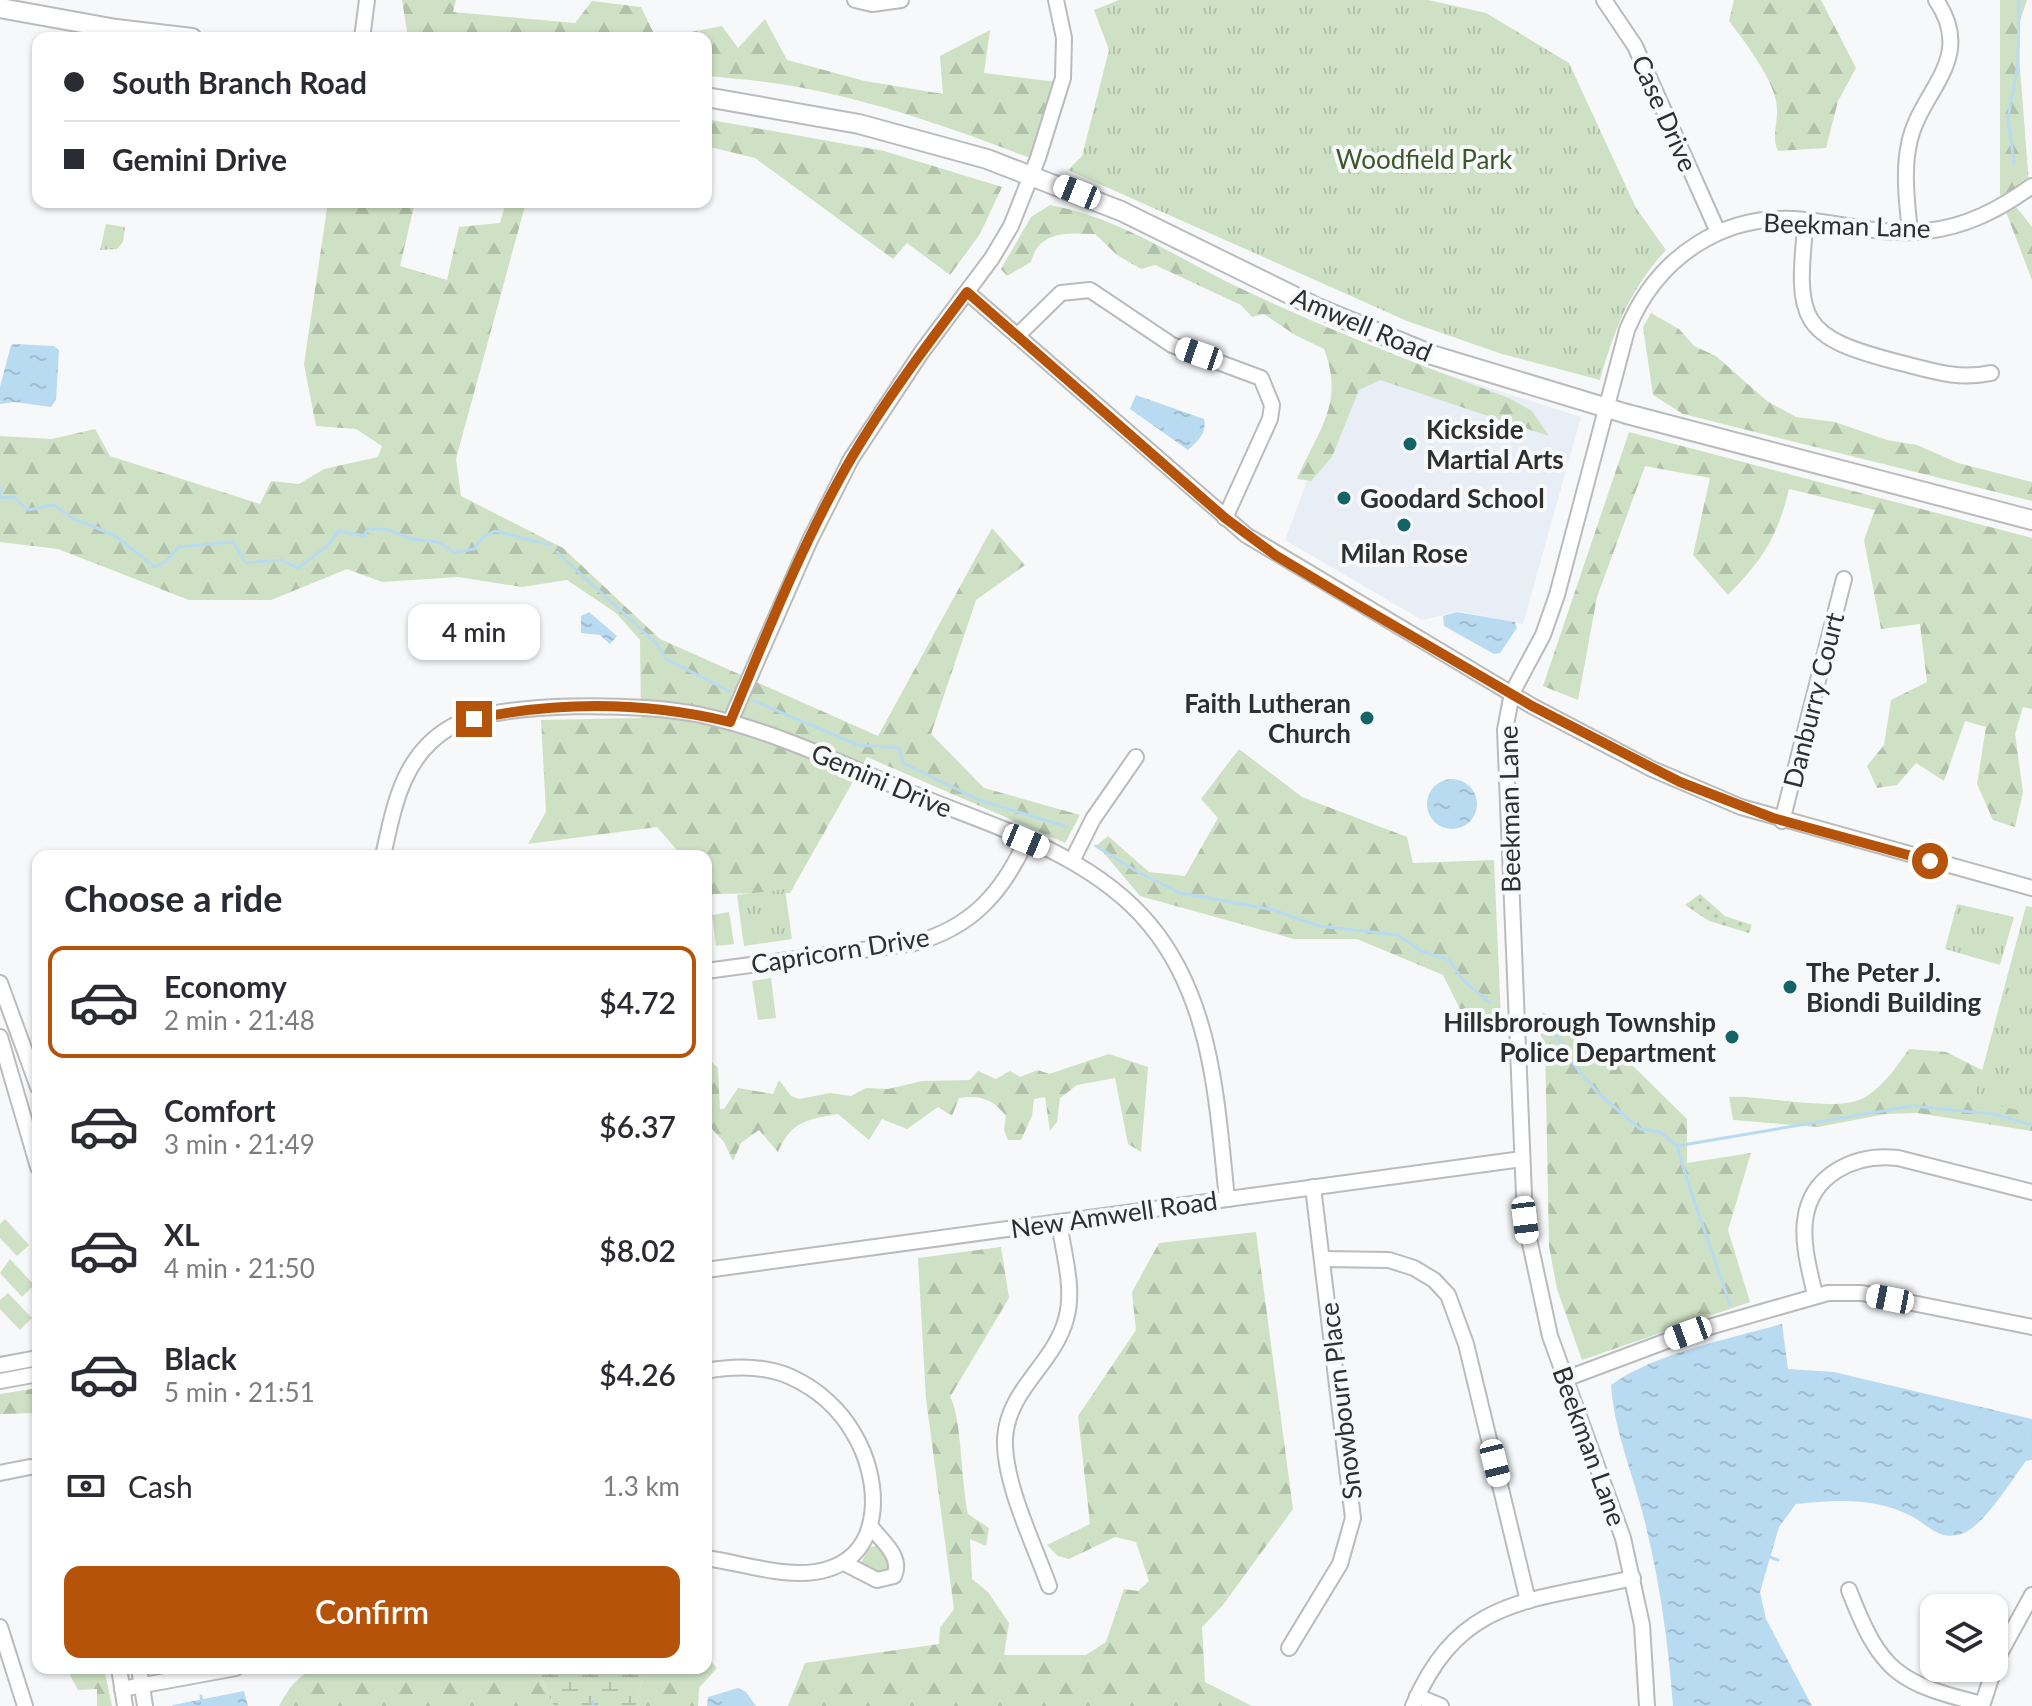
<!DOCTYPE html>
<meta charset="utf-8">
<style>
body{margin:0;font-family:Lato,sans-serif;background:#f7f7f7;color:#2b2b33;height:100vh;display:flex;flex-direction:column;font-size:30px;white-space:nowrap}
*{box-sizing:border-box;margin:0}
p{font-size:26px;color:#7c7c81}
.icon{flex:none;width:44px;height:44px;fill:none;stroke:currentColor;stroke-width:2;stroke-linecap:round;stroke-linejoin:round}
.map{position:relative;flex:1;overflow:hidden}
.sheet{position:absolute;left:32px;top:850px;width:680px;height:824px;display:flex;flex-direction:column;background:#fff;border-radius:16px;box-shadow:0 2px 6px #0004}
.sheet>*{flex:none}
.hud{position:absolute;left:32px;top:32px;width:680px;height:176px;border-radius:16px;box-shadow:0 2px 6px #0004;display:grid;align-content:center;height:176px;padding:0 32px;background:#fff}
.tools{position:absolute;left:1920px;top:1594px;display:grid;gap:16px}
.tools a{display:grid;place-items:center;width:88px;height:88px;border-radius:16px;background:#fff;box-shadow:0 2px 6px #0004;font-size:40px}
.end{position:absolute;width:36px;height:36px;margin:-18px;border:10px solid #b45309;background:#fff;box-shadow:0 0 0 4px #fff}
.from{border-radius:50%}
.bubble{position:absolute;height:56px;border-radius:16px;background:#fff;box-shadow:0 2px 6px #0004;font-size:26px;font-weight:600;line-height:56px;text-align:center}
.car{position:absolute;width:24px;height:48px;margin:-24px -12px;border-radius:10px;box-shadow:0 0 6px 2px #0007;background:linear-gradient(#fff 24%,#345 0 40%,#fff 0 76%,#345 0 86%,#fff 0)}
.hud b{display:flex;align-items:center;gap:28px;height:76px;font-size:30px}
.hud b+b{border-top:2px solid #e1e1e2}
.hud i{width:20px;height:20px;background:#2b2b33}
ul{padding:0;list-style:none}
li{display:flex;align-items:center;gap:24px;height:112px;margin:0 16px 12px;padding:0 16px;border:4px solid transparent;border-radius:16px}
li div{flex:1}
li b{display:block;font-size:30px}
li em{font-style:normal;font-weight:600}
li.on{border-color:#b45309}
li>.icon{width:72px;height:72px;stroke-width:1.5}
h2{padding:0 32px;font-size:36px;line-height:96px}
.pay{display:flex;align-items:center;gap:20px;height:88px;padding:0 32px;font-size:30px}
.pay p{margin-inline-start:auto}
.cta{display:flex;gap:16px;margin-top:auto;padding:16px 32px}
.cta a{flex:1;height:92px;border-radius:16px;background:#b45309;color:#fff;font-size:32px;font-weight:600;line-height:92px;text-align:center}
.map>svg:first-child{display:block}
.built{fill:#e9eef6}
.grass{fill:#cfe1c4}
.forest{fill:url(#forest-firs)}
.wetland{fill:url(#wetland-marsh)}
.park{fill:url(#park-tufts)}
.garden{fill:url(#garden-dots)}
.water{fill:url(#water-ripples)}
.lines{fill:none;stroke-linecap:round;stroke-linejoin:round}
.stream{stroke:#b9dbf2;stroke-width:3}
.minor-casing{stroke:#babbbc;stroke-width:18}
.major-casing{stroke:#babbbc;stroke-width:22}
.minor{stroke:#fff;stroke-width:14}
.major{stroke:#fff;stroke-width:18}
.route{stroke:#b45309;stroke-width:10}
.poi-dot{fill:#146369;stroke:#f7f8f9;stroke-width:3}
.labels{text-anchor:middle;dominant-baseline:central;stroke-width:8;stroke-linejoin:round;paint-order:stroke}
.street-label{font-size:26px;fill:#2e2f2f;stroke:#f7f8f9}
.park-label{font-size:26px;fill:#3c572a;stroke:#f7f8f9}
.poi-label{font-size:26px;font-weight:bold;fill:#2e2f2f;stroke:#f7f8f9;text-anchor:start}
</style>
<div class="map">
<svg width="2032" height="1706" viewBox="0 0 2032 1706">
<defs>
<pattern id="forest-firs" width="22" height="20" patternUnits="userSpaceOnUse" patternTransform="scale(2)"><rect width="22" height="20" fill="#cfe1c4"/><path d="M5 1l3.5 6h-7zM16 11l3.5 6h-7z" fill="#b2c1a9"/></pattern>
<pattern id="wetland-marsh" width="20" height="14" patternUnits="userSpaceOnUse" patternTransform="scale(2)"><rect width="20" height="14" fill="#cfe1c4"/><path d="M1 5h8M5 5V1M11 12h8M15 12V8" fill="none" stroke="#b2c1a9"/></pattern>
<pattern id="park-tufts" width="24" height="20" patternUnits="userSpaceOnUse" patternTransform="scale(2)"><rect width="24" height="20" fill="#cfe1c4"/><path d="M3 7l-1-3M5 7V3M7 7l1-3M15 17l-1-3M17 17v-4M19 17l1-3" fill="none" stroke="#b2c1a9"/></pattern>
<pattern id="garden-dots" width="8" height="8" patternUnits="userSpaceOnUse" patternTransform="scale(2)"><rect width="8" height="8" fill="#cfe1c4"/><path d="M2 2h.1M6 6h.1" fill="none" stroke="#b2c1a9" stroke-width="1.8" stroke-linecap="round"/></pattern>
<pattern id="water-ripples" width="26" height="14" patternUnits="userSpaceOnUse" patternTransform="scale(2)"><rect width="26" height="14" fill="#b9dbf2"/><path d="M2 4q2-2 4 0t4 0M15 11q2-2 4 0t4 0" fill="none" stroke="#9fbcd0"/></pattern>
</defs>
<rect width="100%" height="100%" fill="#f7f8f9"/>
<polygon class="built" points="1358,346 1581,417 1523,624 1459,611 1422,620 1285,540"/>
<g class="grass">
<polygon points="729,912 734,944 716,946 712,915"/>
<polygon points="771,978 776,1018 758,1020 752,981"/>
<polygon points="5,1219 29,1245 17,1256 0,1238 0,1224"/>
<polygon points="10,1259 34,1285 22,1297 0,1273"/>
<polygon points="8,1293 32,1318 20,1330 0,1309 0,1300"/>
<polygon points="877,1546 893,1567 882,1577 861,1563 869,1547"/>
</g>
<g class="forest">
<polygon points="402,0 456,0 453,12 575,23 592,1 641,7 656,38 408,38"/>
<path d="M1734,0H1821L1856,68L1838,101L1826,148L1778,151C1771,137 1778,124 1777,108C1776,82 1745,42 1729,21Z"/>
<polygon points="2000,0 2027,0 2017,30 2029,184 2010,199 2032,227 2032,280 2000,196"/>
<path d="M765,19L787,60L865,81L943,94L940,56L990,30L984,73L1057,82L1030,158C955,129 878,102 798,87C768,81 737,79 706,76V38H660L722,26L738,48Z"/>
<polygon points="706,119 884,151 1002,187 980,234 950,275 907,243 893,259 755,158 706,146"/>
<polygon points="328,202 415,202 400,266 447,280 459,227 500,223 506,202 526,202 456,459 461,496 563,548 660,639 878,736 992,528 1025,565 976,600 931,734 984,788 1080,815 1065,843 867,757 790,893 713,894 706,904 706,856 682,856 657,827 528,844 546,812 541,720 641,718 640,640 616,613 567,580 522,587 458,577 382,582 347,569 271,600 189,600 58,549 0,542 0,436 52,439 95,429 110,456 260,504 271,481 299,484 324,469 378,457 382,446 356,429 316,426 304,364"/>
<path d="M1050,205C1121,218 1180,260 1244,290C1331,331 1419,365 1509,398L1532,411L1549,436L1380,380L1359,390L1332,457L1311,481L1297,479C1318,430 1345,404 1324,349L1295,335L1264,314L1252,317L1241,305L1155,265L1141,269L1117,255L1095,234C1068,233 1039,230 1031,262L1007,276L1001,269L1031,217Z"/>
<polygon points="1651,313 1679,329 1694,346 1716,356 1767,401 1796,417 1835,422 1887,440 1917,445 1958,463 2032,482 2032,501 1683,414 1653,395 1643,327"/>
<path d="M1629,432L2032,538V709L2023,707L2015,734L2023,792L2015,827L1993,820L1977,784L1986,727L1965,721L1944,781L1916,763L1897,785L1877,788L1867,766L1884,745L1891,700L1927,682L1920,624L1881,629L1864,540L1875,510L1789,489C1778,536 1762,561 1728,595L1693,555L1710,478L1645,466L1597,597L1578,700L1543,686Z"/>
<polygon points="1239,749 1302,797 1407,837 1413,863 1494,860 1501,1019 1465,1019 1443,975 1357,939 1294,939 1140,896 1097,845 1108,836 1149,872 1185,876 1218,818 1201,799"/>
<polygon points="1543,1013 1575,1026 1600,1053 1633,1066 1687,1119 1687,1163 1751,1153 1728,1230 1750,1302 1582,1360 1557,1289 1549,1246 1545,1043 1533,1022"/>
<path d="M1909,1049L1946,1052L2032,1095V1131L1917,1113L1886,1114L1818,1127L1733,1120L1729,1097C1763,1094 1840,1115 1867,1096C1885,1084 1897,1066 1909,1049Z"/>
<path d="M1109,1054L1148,1067L1141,1152L1128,1144L1115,1078L1077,1085L1060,1098L1057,1122L1050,1131L1045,1097L1034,1099L1032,1116L1021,1140H1008L1004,1130L1006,1116C993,1099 980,1095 959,1098L952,1116L938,1107L907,1129L882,1119L869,1140L838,1114C805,1120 792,1121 778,1152L759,1130L741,1143L733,1161L724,1142L712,1129L706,1138V1114L709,1112L706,1072L711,1061L718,1068L720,1109H724L738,1088L773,1094L779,1080L791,1096L799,1099L830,1093L851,1096L866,1088L888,1089L922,1081L970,1080L978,1071L996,1079L1010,1071L1020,1077L1038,1070L1049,1074Z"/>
<path d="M1256,1232L1293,1509L1223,1605L1202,1627L1205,1682L1252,1706H788L805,1663L939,1644L940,1628L954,1609L926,1399L918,1258L1001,1247L1009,1298L950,1397C962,1417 961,1484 968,1514L989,1528L986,1546L970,1539L972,1579L988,1592L1009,1623L1004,1655H1086L1106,1642L1124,1589L1138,1591L1149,1581L1136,1542L1115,1537L1069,1559L1058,1556L1047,1545L1090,1524L1078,1416L1136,1330L1132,1292L1159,1243Z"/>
<polygon points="38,1388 38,1413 0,1414 0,1394"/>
<polygon points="706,1656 717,1668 699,1688 698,1706 636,1706 645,1668 706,1668"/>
<polygon points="73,1668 104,1668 112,1706 97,1706 97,1689 78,1690 70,1675"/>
<path d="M316,1668H536L554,1706H279C288,1689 298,1675 316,1668Z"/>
</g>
<polygon class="wetland" points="536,1668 645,1668 636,1706 554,1706"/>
<g class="park">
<path d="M1119,0H1428L1486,13L1569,63L1636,208L1666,250C1630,289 1614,330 1600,380L1502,354L1407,321L1068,170L1082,156L1109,50L1094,10Z"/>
<polygon points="106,224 125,227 123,242 117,249 100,250"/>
<polygon points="785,889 792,939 744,946 737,895"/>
<polygon points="1957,904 2014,917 2000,965 1945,949"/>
<polygon points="2026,906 2032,907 2032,1113 1974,1101"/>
</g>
<polygon class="garden" points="1700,894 1725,916 1752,925 1749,933 1709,921 1685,905"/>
<g class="water">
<polygon points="15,344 54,346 59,350 56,400 51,407 14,402 0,404 0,387 11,345"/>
<path d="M1136,395L1204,419C1207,433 1198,441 1188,450L1130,409Z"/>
<polygon points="589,612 617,636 610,644 600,635 581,633 581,616"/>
<polygon points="1457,612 1515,622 1517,628 1500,653 1494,654 1444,626 1443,616"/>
<circle cx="1452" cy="804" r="25"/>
<path d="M1782,1324L1788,1369L1834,1372L2032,1419V1460L2026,1461C2012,1479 1983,1528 1961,1534C1938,1541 1929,1525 1911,1516C1875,1497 1835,1500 1796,1504L1779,1527L1760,1592L1766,1619L1812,1706H1673C1668,1640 1659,1575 1642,1511C1631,1469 1614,1429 1611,1385C1655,1353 1730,1339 1782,1324Z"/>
<polygon points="738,1688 746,1692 756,1706 707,1706 708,1697"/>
<polygon points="244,1691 248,1706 172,1706 173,1705"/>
</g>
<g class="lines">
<g class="stream">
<polyline points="2014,164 2008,118 2018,64 2019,0"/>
<polyline points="1,488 0,498 14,497 28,510 54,505 72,518 114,535 155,567 166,561 179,547 233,542 246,563 281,560 298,568 325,548 339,531 364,536 368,529 387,529 411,539 438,542 454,552 474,549 483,537 495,531 550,545"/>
<polyline points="557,552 658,645 666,659 729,691"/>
<polyline points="754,701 858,745 899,748 903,763 979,800 1067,827"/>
<polyline points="1096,846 1136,871 1180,893 1274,910 1319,926 1398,935 1421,951 1449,960 1463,980 1490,1003"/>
<polyline points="1540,1021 1566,1046 1571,1061 1598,1093 1640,1129 1660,1132 1677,1146 1912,1106 1994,1114 2032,1125"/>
<path d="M1677,1146C1692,1201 1713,1251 1730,1305"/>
<polyline points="1767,1556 1778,1560"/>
<polyline points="201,1696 203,1706"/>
<polyline points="593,1701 593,1706"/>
</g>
<g class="minor-casing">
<g id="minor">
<polyline points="855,0 872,4 901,0"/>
<polyline points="1604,0 1635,46 1718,232"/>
<polyline points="362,38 367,0"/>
<path d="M1806,220C1795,322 1799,337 1901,363C1933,371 1958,380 1991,373"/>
<path d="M1910,232C1907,204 1903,171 1909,144C1919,91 1977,60 1936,0"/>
<polyline points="967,292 1246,535 1532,706 1652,769 1741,807 2032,888"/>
<polyline points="1017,336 1061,293 1090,290 1172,345 1261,378 1272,405 1270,419 1225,518"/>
<polyline points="730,722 810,540 851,459 921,353 992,258 1011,226 1038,158 1063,78 1064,38 1056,0"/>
<polyline points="1782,821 1844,579"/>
<path d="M383,856C394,807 402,755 451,727C500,700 645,703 701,715C771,730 838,762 904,790C988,825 1090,852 1150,925C1213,1001 1217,1104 1227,1199"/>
<polyline points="1072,861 1093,819 1136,757"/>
<path d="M706,971L914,943C971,928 1002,893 1026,841"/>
<polyline points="0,983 38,1087"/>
<polyline points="0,1037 38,1167"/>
<polyline points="1323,1259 1389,1260 1414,1268 1434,1280 1448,1295 1466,1344 1528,1601"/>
<polyline points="706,1270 1522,1159"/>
<path d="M1815,1295C1810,1272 1802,1245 1805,1221C1810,1174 1856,1153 1898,1158L2032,1192"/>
<polyline points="0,1365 38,1358"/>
<path d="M706,1371C734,1366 764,1365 791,1377C817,1389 840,1409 854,1434C880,1477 886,1551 828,1569C792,1581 743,1563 706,1558"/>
<polyline points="1565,1379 1688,1333 1828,1293 1862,1293 2032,1327"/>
<polyline points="0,1381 38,1374"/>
<polyline points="0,1473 30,1467"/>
<path d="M844,1563L877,1580L894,1576C903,1557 882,1541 871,1527"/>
<path d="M1049,1586C1034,1544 1003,1482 1005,1438C1008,1389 1054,1364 1066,1319C1075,1289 1063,1252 1059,1222"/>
<path d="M1849,1590C1881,1673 1898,1683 1982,1704"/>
<polyline points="0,1627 25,1706"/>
<polyline points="1289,1648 1340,1564 1353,1518 1313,1187"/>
<polyline points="119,1668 125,1706"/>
<polyline points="139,1668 145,1706"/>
<polyline points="122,1689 236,1668"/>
<polyline points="1417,1696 1441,1706"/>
<path d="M1413,1706C1460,1596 1530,1602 1633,1578"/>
<path d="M1647,1706L1642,1625L1623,1538L1550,1336L1525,1220L1505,730L1512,693L1543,635L1557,595L1627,330C1657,257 1724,211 1805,220C1845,224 1885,236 1926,231C1966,227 2000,209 2032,186"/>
<polyline points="1982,1706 1998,1657 2032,1595"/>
</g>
</g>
<g class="major-casing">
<g id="major">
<polyline points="0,8 116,29 192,38"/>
<polyline points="706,97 859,124 987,159 1121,211 1320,309 1432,355 1627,414 2032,520"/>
</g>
</g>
<use href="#minor" class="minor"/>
<use href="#major" class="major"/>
</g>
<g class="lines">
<path class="route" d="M474,719C559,701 646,702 730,722C767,633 803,541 852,457C886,399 927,345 967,292L1225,518L1275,555L1355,603L1532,706L1680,782L1773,818L1930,861"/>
</g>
<g class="poi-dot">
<circle cx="1410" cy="444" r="8"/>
<circle cx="1344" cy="498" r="8"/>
<circle cx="1404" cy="525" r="8"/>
<circle cx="1367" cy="718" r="8"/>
<circle cx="1790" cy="987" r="8"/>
<circle cx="1732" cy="1037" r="8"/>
</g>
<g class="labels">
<g class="street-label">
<text transform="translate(1665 113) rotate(66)">Case Drive</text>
<text transform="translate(1847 225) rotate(2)">Beekman Lane</text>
<text transform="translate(1362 324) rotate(23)">Amwell Road</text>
<text transform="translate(1813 700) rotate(-76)">Danburry Court</text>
<text transform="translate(882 780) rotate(23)">Gemini Drive</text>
<text transform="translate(1509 809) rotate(-91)">Beekman Lane</text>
<text transform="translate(840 950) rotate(-9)">Capricorn Drive</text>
<text transform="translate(1114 1214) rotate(-8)">New Amwell Road</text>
<text transform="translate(1340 1401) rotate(-97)">Snowbourn Place</text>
<text transform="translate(1590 1446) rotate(70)">Beekman Lane</text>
</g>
<g class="park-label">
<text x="1424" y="159">Woodfield Park</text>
</g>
<g class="poi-label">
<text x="1426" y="429">Kickside<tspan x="1426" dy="30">Martial Arts</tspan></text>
<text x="1360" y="498">Goodard School</text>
<text x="1404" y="553" text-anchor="middle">Milan Rose</text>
<text x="1351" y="703" text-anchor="end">Faith Lutheran<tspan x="1351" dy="30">Church</tspan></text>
<text x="1806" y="972">The Peter J.<tspan x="1806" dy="30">Biondi Building</tspan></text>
<text x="1716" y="1022" text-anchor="end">Hillsbrorough Township<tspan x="1716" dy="30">Police Department</tspan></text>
</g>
</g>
</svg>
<div class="tools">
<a><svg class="icon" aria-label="layers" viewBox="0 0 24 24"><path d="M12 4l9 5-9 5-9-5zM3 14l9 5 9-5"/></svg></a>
</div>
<i class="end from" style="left:1930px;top:861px"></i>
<i class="end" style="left:474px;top:719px"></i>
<div class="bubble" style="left:408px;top:604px;width:132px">4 min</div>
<i class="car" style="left:1077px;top:192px;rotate:292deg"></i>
<i class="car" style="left:1199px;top:354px;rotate:289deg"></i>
<i class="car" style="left:1026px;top:841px;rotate:113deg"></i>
<i class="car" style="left:1525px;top:1220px;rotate:173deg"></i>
<i class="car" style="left:1890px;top:1299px;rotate:281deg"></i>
<i class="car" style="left:1688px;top:1333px;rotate:250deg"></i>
<i class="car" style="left:1495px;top:1463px;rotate:166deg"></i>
<div class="hud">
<b><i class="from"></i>South Branch Road</b>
<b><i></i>Gemini Drive</b>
</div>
<section class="sheet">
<h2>Choose a ride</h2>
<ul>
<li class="on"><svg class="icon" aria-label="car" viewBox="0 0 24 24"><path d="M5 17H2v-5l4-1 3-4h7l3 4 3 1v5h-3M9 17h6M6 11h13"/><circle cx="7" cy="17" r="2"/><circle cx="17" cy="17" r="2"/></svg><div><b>Economy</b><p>2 min · 21:48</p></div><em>$4.72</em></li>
<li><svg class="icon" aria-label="car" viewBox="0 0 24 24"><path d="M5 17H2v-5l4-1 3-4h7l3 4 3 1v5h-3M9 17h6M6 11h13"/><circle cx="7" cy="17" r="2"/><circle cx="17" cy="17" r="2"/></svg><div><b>Comfort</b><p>3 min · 21:49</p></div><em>$6.37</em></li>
<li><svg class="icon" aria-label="car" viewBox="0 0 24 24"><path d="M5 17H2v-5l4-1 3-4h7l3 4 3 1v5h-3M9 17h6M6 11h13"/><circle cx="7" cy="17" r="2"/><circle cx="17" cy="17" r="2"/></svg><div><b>XL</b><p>4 min · 21:50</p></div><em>$8.02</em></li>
<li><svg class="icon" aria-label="car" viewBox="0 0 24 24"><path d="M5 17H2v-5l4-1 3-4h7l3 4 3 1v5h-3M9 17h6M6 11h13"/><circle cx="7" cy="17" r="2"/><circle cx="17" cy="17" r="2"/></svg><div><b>Black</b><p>5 min · 21:51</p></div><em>$4.26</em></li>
</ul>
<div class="pay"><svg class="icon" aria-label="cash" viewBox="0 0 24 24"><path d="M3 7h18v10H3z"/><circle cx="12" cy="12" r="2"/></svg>Cash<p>1.3 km</p></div>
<div class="cta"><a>Confirm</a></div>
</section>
</div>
